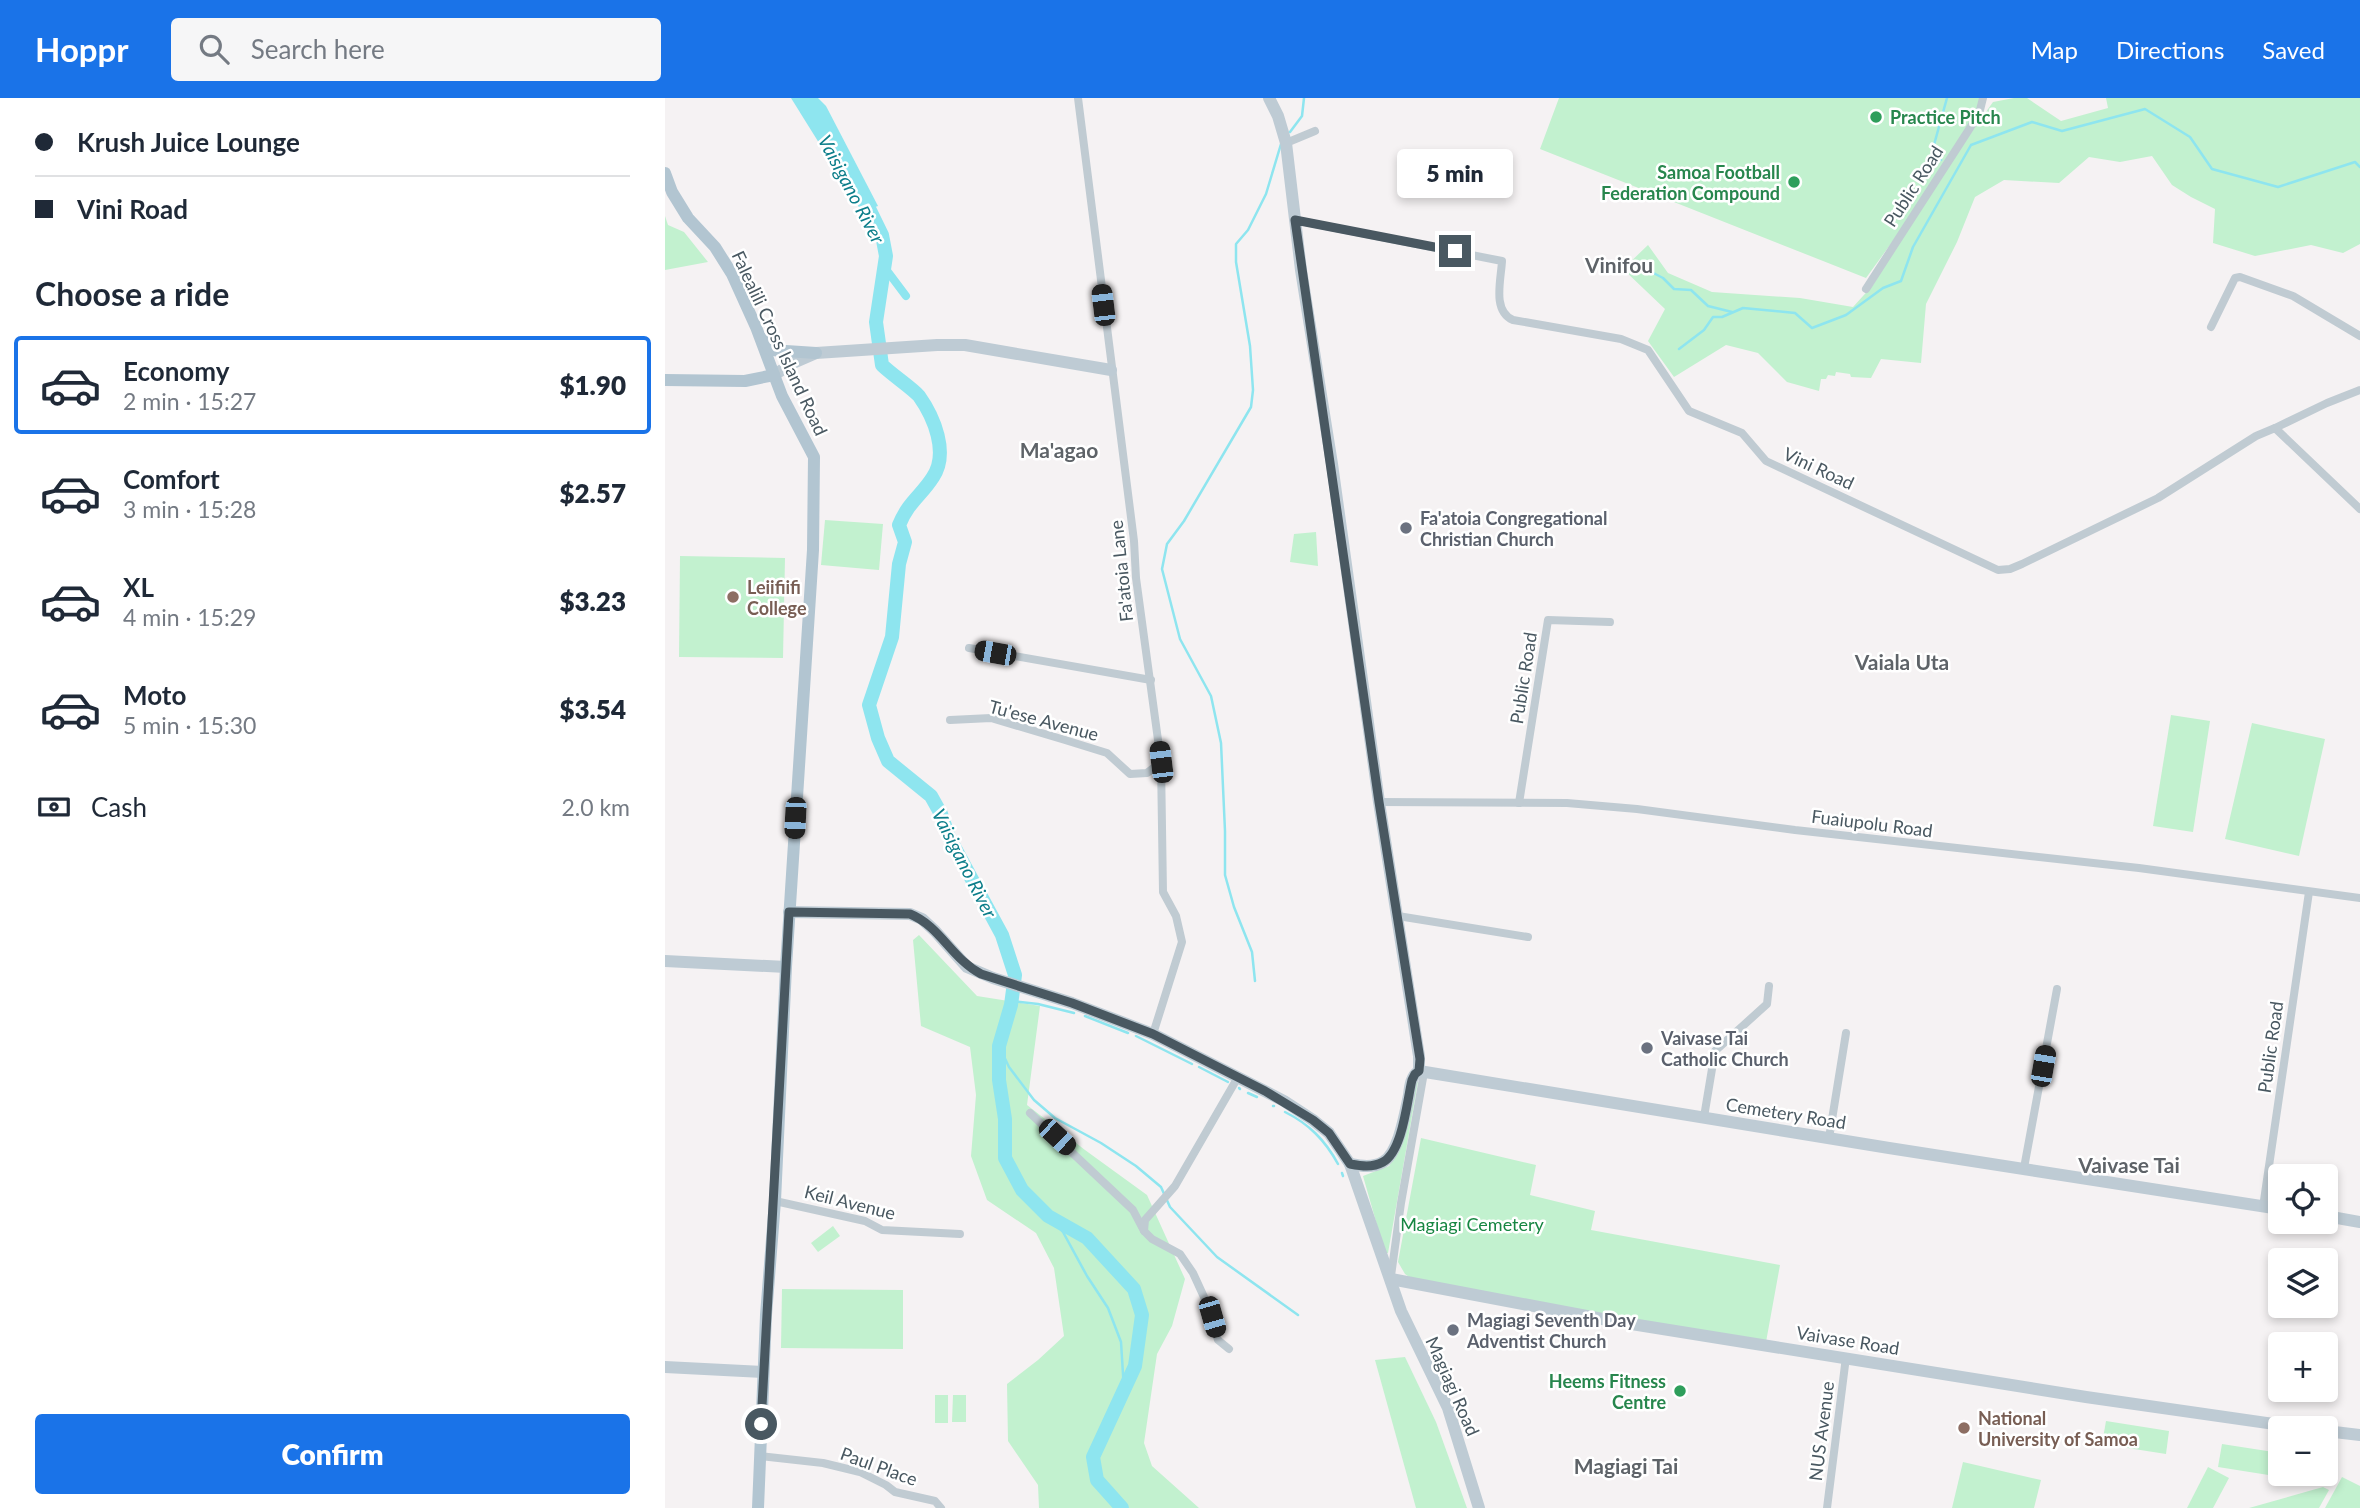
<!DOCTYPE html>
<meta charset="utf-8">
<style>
body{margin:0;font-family:Lato,sans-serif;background:#f6f6f7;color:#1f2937;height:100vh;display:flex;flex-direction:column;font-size:26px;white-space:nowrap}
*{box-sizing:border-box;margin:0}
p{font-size:23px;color:#747a83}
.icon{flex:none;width:38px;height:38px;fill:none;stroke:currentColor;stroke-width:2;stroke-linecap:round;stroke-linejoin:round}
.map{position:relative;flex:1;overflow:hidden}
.panel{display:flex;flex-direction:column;background:#fff;width:665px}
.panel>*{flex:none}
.top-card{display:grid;align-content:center;height:154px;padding:0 35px;background:#fff}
.fabs{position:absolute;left:1603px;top:1066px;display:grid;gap:14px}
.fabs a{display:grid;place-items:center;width:70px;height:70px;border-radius:7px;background:#fff;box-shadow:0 4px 10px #0003;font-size:35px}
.end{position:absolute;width:32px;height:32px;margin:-16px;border:9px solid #495861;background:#fff;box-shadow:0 0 0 4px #fff}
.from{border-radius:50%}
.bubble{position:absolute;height:49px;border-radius:7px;background:#fff;box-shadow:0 4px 10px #0003;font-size:23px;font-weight:800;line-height:49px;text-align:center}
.car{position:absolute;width:21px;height:42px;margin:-21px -10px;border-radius:9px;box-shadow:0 0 5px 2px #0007;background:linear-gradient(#222 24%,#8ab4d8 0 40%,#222 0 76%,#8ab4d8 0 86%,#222 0)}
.top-card b{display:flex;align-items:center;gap:24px;height:66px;font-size:26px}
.top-card b+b{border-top:2px solid #e0e1e3}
.top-card i{width:18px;height:18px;background:#1f2937}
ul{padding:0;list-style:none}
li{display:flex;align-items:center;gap:21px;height:98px;margin:0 14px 10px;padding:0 21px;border:4px solid transparent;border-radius:7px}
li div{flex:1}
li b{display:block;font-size:26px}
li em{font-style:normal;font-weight:800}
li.on{border-color:#1a73e8}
li>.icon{width:63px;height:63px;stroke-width:1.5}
h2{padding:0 35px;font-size:32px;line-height:84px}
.pay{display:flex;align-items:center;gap:18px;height:77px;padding:0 35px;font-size:26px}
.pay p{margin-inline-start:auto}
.primary-button{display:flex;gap:14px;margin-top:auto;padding:14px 35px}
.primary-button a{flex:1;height:80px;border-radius:7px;background:#1a73e8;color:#fff;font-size:28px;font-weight:800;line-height:80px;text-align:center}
header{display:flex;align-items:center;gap:42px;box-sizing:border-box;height:98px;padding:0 35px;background:#1a73e8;color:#fff}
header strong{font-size:33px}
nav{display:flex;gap:38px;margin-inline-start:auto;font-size:24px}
.search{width:490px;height:63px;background:#f6f6f7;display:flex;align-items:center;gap:18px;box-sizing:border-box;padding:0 24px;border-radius:7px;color:#747a83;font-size:26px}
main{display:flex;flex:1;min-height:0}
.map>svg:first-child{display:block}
.green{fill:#c2f1cf}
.water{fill:#8ee5ef}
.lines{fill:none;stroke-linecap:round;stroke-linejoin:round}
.stream{stroke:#8ee5ef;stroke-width:2.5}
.canal{stroke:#8ee5ef;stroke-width:8}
.river{stroke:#8ee5ef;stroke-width:14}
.street{stroke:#c0cbd2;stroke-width:8}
.secondary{stroke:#becbd4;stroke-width:12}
.primary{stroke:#b2c5d1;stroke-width:12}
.route{stroke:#495861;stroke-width:9}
.leisure-dot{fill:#2e9e5b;stroke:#fff;stroke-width:2.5}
.worship-dot{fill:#6b7280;stroke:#fff;stroke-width:2.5}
.education-dot{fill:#8d6e63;stroke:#fff;stroke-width:2.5}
.labels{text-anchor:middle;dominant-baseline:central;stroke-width:5;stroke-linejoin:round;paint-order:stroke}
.leisure-label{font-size:18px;font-weight:bold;fill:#27864d;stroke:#fff;text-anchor:end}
.street-label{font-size:18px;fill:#495861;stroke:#fff}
.worship-label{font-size:18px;font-weight:bold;fill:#5b616d;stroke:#fff;text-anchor:start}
.education-label{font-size:18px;font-weight:bold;fill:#785e54;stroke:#fff;text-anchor:start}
.park-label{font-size:18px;fill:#168642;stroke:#fff}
.water-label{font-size:19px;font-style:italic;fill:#0c7e8a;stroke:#fff}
.quarter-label{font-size:21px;font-weight:bold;fill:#5e6368;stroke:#fff}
</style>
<header>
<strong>Hoppr</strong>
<div class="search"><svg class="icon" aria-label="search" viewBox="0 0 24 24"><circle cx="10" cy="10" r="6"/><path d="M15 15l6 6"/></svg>Search here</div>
<nav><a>Map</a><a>Directions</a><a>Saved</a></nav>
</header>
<main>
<section class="panel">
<div class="top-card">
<b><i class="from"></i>Krush Juice Lounge</b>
<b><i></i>Vini Road</b>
</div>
<h2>Choose a ride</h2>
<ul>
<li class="on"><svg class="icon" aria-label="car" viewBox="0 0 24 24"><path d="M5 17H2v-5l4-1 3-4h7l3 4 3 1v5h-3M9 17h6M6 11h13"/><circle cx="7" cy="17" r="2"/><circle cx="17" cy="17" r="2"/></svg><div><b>Economy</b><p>2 min · 15:27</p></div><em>$1.90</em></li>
<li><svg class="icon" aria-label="car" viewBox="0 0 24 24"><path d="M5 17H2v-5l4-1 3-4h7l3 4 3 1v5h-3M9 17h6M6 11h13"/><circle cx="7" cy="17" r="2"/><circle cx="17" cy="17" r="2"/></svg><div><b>Comfort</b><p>3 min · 15:28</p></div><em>$2.57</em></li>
<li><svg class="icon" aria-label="car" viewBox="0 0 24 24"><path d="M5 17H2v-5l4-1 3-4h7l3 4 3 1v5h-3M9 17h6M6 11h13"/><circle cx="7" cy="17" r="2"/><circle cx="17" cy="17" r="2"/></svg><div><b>XL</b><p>4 min · 15:29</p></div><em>$3.23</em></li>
<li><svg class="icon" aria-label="car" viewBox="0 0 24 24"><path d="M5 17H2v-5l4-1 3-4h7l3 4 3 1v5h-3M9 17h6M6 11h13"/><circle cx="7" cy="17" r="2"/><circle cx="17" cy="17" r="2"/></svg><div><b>Moto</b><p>5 min · 15:30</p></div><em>$3.54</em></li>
</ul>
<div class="pay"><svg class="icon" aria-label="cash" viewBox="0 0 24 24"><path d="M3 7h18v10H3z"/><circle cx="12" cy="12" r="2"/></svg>Cash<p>2.0 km</p></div>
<div class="primary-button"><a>Confirm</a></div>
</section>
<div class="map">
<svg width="1695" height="1410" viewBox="0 0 1695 1410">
<rect width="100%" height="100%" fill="#f5f2f3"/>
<g class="green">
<polygon points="894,0 1321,0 1296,49 1328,4 1349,0 1362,0 1396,23 1443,10 1441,0 1695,0 1695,146 1678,155 1646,147 1590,158 1548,145 1550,111 1526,99 1507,87 1487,58 1455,64 1424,59 1394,85 1339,82 1310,99 1292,144 1261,206 1256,265 1216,261 1206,280 1186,279 1185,276 1171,274 1170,278 1163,277 1161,281 1156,281 1154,293 1122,284 1093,255 1061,247 1009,279 983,243 1000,211 958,171 983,147 1003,175 1047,194 1135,200 1188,209 1208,187 1254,107 1201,180 875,51"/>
<polygon points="0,118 3,127 19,134 43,164 0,172"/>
<polygon points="160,422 218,426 214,472 156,467"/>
<polygon points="651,434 653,468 625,464 629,436"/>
<polygon points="15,458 120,460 118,560 14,559"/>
<polygon points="1506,617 1545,623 1528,734 1488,728"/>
<polygon points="1587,625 1660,641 1634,758 1560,741"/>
<polygon points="254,837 312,898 375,908 362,1007 420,1052 482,1097 520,1181 507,1228 492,1256 479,1345 487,1368 534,1410 374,1410 373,1387 343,1343 342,1286 373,1262 399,1238 389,1170 371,1135 322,1102 306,1058 311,997 305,949 256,928 248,842"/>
<polygon points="751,984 753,984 723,1155 720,1155 698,1078 724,1068 733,1055"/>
<polygon points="756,1040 871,1067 865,1097 930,1113 926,1132 1115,1167 1101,1244 750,1183 740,1176 733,1164"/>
<polygon points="168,1128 175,1138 153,1154 146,1145"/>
<polygon points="117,1191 238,1192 238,1251 116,1250"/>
<polygon points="740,1259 771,1324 802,1410 751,1410 710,1262"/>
<rect x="270" y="1297" width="13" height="28"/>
<polygon points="288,1297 301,1297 301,1324 287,1324"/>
<polygon points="1441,1323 1504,1333 1501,1356 1437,1346"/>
<polygon points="1557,1346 1615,1355 1616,1379 1553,1369"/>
<polygon points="1298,1364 1376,1382 1369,1410 1287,1410"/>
<polygon points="1543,1369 1564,1380 1548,1410 1522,1410"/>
<polygon points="1677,1379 1695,1388 1695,1410 1660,1410"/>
<polygon points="1658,1389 1664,1392 1654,1410 1584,1410"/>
</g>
<polygon class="water" points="126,0 153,0 161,8 213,108 197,114"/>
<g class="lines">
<g class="stream">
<polyline points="625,34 637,18 639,0"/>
<polyline points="1276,62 1267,54 1282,0"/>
<polyline points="977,169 998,180 1009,191 1026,192 1043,208 1067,214"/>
<polyline points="1014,251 1039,232 1048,219 1057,219 1078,210 1130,215 1147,230 1181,217 1218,190 1236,183 1248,149 1306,47 1367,24 1397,33 1480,11 1525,39 1547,71 1613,89 1690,64 1695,69"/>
<polyline points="590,883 587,854 569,809 560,777 560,733 556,645 546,598 515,541 497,471 502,446 519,423 586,309 588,292 585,248 571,164 571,146 583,132 601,96 616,46"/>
<polyline points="347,903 373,906 409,915"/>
<polyline points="420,918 463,935"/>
<polyline points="471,938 527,966"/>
<polyline points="334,948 344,969 369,1002 390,1020 436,1045 471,1068 496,1089 505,1109 552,1159 633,1217"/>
<polyline points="534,969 563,984"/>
<polyline points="574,990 575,991"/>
<polyline points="583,995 592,999"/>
<polyline points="608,1008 609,1008"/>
<path d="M620,1014C644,1026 660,1042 673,1066"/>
<polyline points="677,1075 678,1078"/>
<polyline points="383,1118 398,1134 422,1178 443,1210 456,1244 459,1292"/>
</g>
<polyline class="canal" points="220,170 241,198"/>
<path class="river" d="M197,96L217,137L221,158L211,224L217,267C226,276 247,290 254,298C269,319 284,355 268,379C256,398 244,403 234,427L240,444L234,466L227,539L204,607L213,640L223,663L266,698L276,716L284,739L337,837L350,877L346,907L334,948V982L340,1021V1060L357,1092L383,1118L422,1140L469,1191L477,1217L470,1268L428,1359L432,1382L457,1410"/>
<g class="street">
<polyline points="413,0 469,443 471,480 496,664 498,794 511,818 517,844 488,936"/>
<polyline points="621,45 650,33"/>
<path d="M630,122L837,163C836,182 827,213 848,222L956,241L983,252L1024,313L1077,335L1101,363L1333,472L1345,471L1357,466L1493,400L1591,338L1610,330L1695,411"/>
<polyline points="1201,191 1314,16 1318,0"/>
<polyline points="1546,229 1570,180 1575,179 1628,198 1695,238"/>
<polyline points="1610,330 1662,305 1695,292"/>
<polyline points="304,550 486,582"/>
<polyline points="285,622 326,620 400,642 442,655 465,676 482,675 496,664"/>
<polyline points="714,704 902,705 972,711 1130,732 1474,770 1695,800"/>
<polyline points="854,705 883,522 945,524"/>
<polyline points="733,818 863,839"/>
<polyline points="365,1015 468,1112 479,1133"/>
<polyline points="1039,1019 1050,953 1102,906 1104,888"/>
<polyline points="1164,1040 1181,935"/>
<polyline points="1359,1070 1392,891"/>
<polyline points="110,1103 200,1123 217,1132 295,1136"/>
<polyline points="1598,1109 1644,794"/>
<polyline points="726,1178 736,1105 758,980 754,973"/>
<polyline points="564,1251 553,1242 539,1199 528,1175 515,1156 487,1141 479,1133 480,1122 510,1088 573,979"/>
<polyline points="95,1358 158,1365 195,1374 221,1387 230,1394 270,1403 276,1410"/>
<polyline points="1162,1410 1181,1259"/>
</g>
<g class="secondary">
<polyline points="604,0 613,18 621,45 636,172 667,366 714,704 754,958 754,973"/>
<polyline points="109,277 128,265 151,255 272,247 300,247 446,272"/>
<polyline points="124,814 245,816 257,821 270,833 302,869 328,880 407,905 488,936 619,1003 648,1022 664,1035 685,1066 736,1213 783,1310 814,1410"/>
<polyline points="0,863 121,869"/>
<path d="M685,1066C696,1068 708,1070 718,1064C734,1055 740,1015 744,997C745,988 746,978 754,973L1224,1050L1615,1111"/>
<polyline points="1661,1118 1695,1124"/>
<polyline points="726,1181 948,1223 1421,1299 1637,1330"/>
<polyline points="0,1269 98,1274"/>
<polyline points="1661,1333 1695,1337"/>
</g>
<g class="primary">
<polyline points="0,75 7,94 23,120 50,149 67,176 91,229 117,298 149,359 148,452 121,869 110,1103 101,1217 93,1410"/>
<polyline points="98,241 106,252 151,255"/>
<polyline points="0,282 80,283 109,277"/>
</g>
</g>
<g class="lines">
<path class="route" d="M96,1326L124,814L245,816C275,828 287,861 316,876L407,905L488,936L600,993L648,1022L664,1035L685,1066C696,1068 707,1070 718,1064C738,1053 742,1002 747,982L750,976L754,973L755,961L714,704L630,122L790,153"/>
</g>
<g class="leisure-dot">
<circle cx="1211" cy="19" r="7"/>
<circle cx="1129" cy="84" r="7"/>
<circle cx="1015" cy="1293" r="7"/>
</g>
<g class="worship-dot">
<circle cx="741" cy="430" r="7"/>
<circle cx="982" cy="950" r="7"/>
<circle cx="788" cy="1232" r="7"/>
</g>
<g class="education-dot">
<circle cx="68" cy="499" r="7"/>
<circle cx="1299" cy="1330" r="7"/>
</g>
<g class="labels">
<g class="leisure-label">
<text x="1225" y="19" text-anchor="start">Practice Pitch</text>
<text x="1115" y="74">Samoa Football<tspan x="1115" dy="21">Federation Compound</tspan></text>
<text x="1001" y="1283">Heems Fitness<tspan x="1001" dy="21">Centre</tspan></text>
</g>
<g class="street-label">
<text transform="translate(1248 88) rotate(-57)">Public Road</text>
<text transform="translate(115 245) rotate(65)">Falealili Cross Island Road</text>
<text transform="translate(1154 370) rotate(25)">Vini Road</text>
<text transform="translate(456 473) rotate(-96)">Fa'atoia Lane</text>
<text transform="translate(858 580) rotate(-81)">Public Road</text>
<text transform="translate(379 622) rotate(15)">Tu'ese Avenue</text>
<text transform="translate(1207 725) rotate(7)">Fuaiupolu Road</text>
<text transform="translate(1605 949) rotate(-82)">Public Road</text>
<text transform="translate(1121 1015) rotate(9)">Cemetery Road</text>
<text transform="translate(185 1104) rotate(14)">Keil Avenue</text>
<text transform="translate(1183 1242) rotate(9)">Vaivase Road</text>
<text transform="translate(788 1288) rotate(66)">Magiagi Road</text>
<text transform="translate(1156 1333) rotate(-83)">NUS Avenue</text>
<text transform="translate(214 1368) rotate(20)">Paul Place</text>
</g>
<g class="worship-label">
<text x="755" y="420">Fa'atoia Congregational<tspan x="755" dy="21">Christian Church</tspan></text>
<text x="996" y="940">Vaivase Tai<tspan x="996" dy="21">Catholic Church</tspan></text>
<text x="802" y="1222">Magiagi Seventh Day<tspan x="802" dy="21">Adventist Church</tspan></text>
</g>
<g class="education-label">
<text x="82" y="489">Leiifiifi<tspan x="82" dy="21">College</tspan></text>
<text x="1313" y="1320">National<tspan x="1313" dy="21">University of Samoa</tspan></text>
</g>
<g class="park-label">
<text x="807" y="1126">Magiagi Cemetery</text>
</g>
<g class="water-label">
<text transform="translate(187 91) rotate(62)">Vaisigano River</text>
<text transform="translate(300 765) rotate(63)">Vaisigano River</text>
</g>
<g class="quarter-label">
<text x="954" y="166">Vinifou</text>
<text x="394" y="351">Ma'agao</text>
<text x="1237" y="563">Vaiala Uta</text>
<text x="1464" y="1066">Vaivase Tai</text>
<text x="961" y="1367">Magiagi Tai</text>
</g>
</g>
</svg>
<div class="fabs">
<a><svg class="icon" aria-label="locate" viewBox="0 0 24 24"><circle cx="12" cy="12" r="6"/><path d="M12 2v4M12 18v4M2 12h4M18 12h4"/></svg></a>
<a><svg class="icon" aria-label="layers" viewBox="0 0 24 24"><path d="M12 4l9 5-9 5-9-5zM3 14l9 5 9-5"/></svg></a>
<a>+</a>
<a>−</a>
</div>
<i class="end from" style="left:96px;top:1326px"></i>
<i class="end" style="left:790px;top:153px"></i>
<div class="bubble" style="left:732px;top:51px;width:116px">5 min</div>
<i class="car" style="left:438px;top:207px;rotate:353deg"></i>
<i class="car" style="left:330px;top:555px;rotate:280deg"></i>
<i class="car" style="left:496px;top:664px;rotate:353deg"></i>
<i class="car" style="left:130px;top:720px;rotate:183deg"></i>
<i class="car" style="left:1378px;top:968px;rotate:10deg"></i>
<i class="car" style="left:392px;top:1039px;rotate:133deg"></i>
<i class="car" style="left:547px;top:1219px;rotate:164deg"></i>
</div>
</main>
